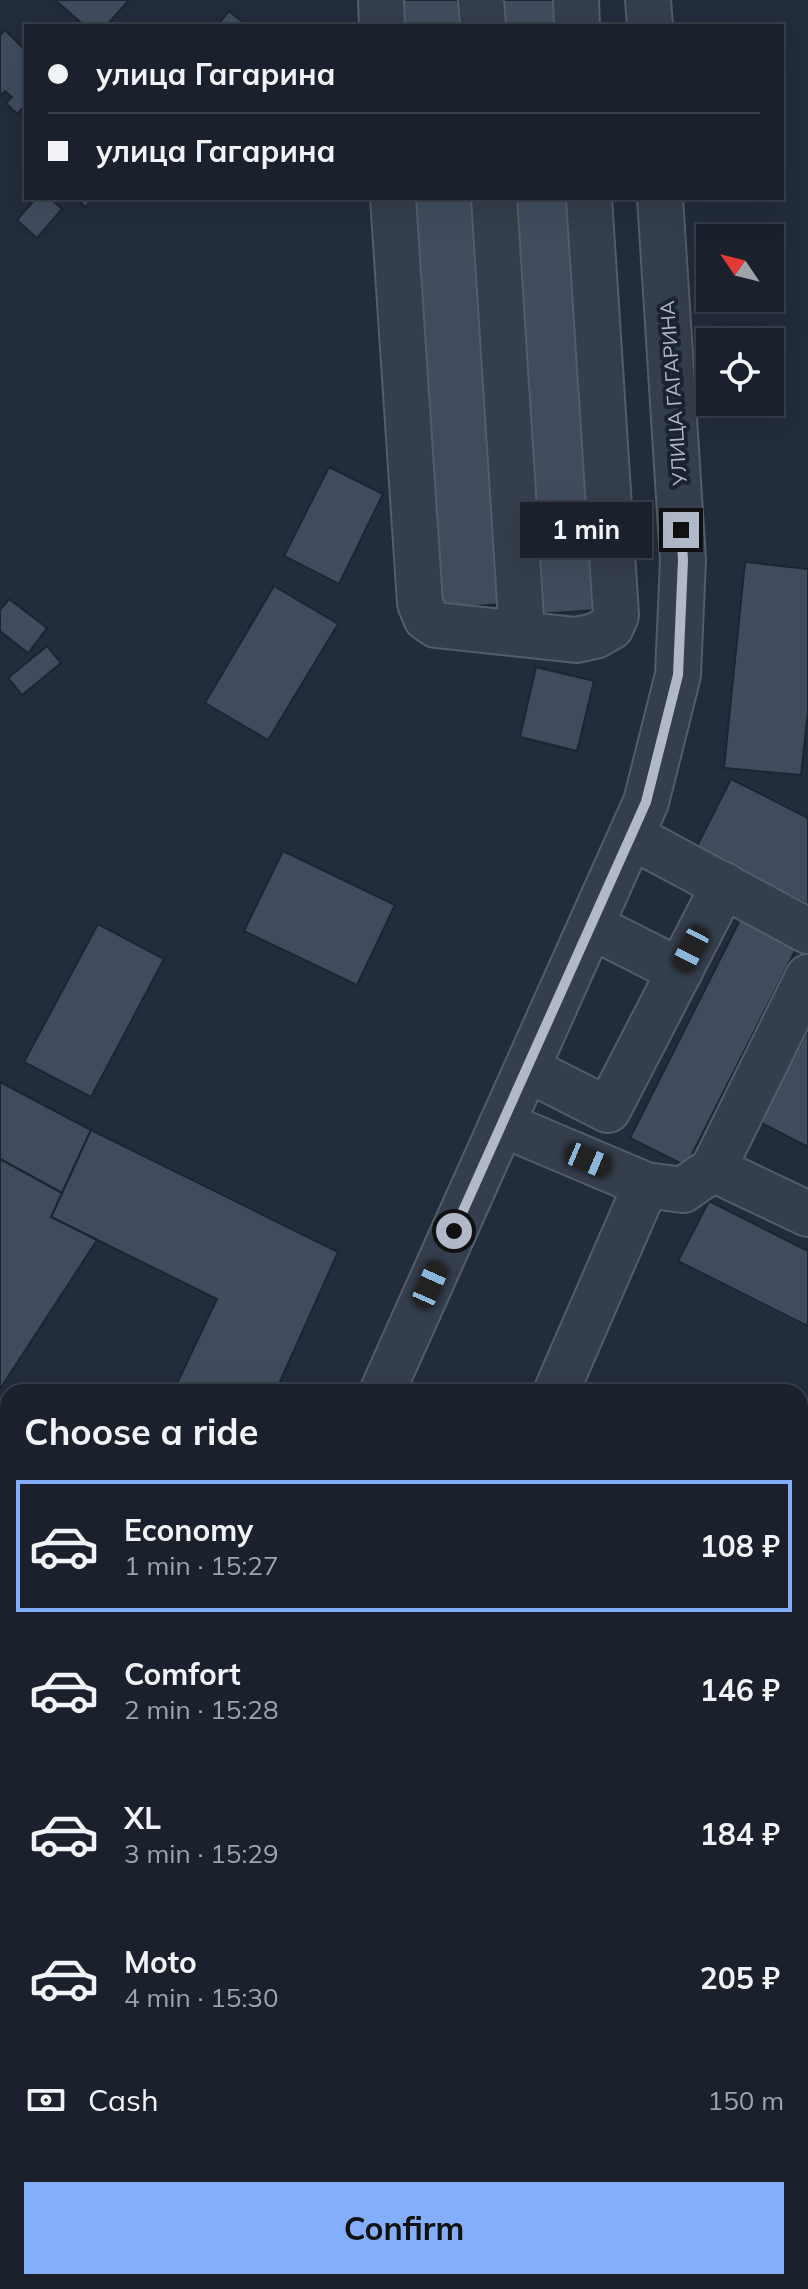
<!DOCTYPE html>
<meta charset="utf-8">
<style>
body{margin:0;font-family:Mulish,sans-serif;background:#272e39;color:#f1f3f6;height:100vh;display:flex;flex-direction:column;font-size:30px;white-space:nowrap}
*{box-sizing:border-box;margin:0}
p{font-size:26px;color:#9fa3aa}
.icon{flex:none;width:44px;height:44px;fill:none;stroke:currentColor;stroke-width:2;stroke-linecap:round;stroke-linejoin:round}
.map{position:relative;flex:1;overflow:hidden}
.panel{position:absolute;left:0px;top:1384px;width:808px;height:906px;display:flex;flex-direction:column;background:#1a212d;border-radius:24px 24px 0 0;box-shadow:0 8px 32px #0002,0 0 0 2px #383e49}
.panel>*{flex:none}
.top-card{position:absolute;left:24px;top:24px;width:760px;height:176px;border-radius:0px;box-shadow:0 8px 32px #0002,0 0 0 2px #383e49;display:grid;align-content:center;height:176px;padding:0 24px;background:#1a212d}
.needle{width:52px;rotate:305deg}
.buttons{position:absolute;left:696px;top:224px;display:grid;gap:16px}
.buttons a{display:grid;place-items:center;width:88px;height:88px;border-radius:0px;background:#1a212d;box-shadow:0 8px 32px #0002,0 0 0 2px #383e49;font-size:40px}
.end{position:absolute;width:36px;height:36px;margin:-18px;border:10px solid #b1b9c8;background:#111;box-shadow:0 0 0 4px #111}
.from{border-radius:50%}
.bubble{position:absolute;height:56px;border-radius:0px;background:#1a212d;box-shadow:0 8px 32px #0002,0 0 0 2px #383e49;font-size:26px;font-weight:700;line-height:56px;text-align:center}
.car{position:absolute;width:24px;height:48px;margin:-24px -12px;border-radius:10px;box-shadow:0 0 6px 2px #0007;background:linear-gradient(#222 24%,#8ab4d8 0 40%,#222 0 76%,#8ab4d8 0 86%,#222 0)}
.top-card b{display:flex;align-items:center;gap:28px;height:76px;font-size:30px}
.top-card b+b{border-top:2px solid #383e49}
.top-card i{width:20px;height:20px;background:#f1f3f6}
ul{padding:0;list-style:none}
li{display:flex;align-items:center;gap:24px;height:132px;margin:0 16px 12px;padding:0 8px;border:4px solid transparent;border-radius:0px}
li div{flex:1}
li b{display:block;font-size:30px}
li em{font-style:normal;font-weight:700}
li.active{border-color:#82aefb}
li>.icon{width:72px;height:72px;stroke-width:1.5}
h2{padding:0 24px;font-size:36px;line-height:96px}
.pay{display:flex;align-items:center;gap:20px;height:88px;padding:0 24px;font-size:30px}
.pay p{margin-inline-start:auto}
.primary-button{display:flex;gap:16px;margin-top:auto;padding:16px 24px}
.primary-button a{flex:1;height:92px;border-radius:0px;background:#82aefb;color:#111;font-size:32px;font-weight:700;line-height:92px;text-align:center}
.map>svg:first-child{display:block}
.building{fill:#404c5e;stroke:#1d2533;stroke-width:2}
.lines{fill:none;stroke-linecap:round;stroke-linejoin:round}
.minor-casing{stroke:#545c6a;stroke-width:48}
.minor{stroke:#353e4c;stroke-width:44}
.route{stroke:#b1b9c8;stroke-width:10}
.labels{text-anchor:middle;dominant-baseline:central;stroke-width:8;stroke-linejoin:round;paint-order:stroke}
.street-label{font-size:20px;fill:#b1b9c8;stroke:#1b2331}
</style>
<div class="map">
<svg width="808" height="2289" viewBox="0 0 808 2289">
<rect width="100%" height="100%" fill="#222c3c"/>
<g class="building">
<polygon points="55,0 129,0 106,26 85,26"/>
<polygon points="395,0 463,0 465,26 397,26"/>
<polygon points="493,0 555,0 556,26 495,26"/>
<polygon points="229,11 247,26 217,26"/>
<polygon points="5,30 26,51 26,111 23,108 17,114 6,103 12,97 5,91 0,96 0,35"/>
<polygon points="36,198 50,198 62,209 37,238 17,220"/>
<polygon points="77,198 94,198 85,207"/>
<polygon points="408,198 476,198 503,604 435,609"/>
<polygon points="507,198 569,198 599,610 538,614"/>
<polygon points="329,467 383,494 339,584 284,556"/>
<polygon points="745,562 808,569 808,711 801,775 724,768"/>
<polygon points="274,586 338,624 268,740 205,703"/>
<polygon points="9,599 47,628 28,653 0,631 0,610"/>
<polygon points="47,646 61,663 22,695 8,678"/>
<polygon points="536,667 594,681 577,751 520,737"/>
<polygon points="731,779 808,818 808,904 696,848"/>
<polygon points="283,851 395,905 357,985 244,931"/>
<polygon points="741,918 797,947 686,1166 630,1138"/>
<polygon points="98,924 164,959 91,1097 24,1062"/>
<polygon points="808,1030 808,1147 760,1122"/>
<polygon points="0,1082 91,1130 62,1193 0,1159"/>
<polygon points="91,1130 338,1252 278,1386 292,1392 173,1392 217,1299 51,1217"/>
<polygon points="0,1159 62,1193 51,1217 97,1240 0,1389"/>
<polygon points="709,1201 808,1251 808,1326 678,1261"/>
<polygon points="0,1548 8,1551 8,1620 0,1617"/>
<polygon points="800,1902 808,1905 808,2054 805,2062 800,2061"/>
<rect x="800" y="2133" width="8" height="125"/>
<polygon points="56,2282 584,2282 599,2289 53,2289"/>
</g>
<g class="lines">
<g class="minor-casing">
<g id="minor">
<polyline points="381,0 382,26"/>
<polyline points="481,0 483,26"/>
<polyline points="576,0 577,26"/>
<polyline points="648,0 650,26"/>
<polyline points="393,198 420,603 426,618 436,625 576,640 595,636 611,627 616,615 589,198"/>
<polyline points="494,198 522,634"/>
<polyline points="631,836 808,931"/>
<polyline points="591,926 680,971"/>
<polyline points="527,1069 608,1110 724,885"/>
<polyline points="502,1124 646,1185 683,1190 713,1169 808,977"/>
<polyline points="713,1169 808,1214"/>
<polyline points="382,1392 646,802 678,675 683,560 660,198"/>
<polyline points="556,1392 646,1185"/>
<polyline points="800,1803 808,1781"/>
<polyline points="800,1862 808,1866"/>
<polyline points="0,1962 8,1943"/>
<polyline points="0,2248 8,2230"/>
</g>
</g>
<use href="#minor" class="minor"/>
</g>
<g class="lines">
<polyline class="route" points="454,1231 646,802 678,675 683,560 681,530"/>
</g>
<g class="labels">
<g class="street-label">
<text transform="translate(673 393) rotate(-94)">УЛИЦА ГАГАРИНА</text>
</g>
</g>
</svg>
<div class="buttons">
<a><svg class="needle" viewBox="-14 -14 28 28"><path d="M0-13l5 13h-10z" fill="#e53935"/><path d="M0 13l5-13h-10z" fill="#9fa3aa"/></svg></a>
<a><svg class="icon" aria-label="locate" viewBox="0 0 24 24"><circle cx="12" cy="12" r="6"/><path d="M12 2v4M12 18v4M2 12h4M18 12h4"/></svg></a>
</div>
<i class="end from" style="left:454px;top:1231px"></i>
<i class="end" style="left:681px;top:530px"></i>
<div class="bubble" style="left:520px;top:502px;width:132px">1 min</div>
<i class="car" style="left:691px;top:949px;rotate:207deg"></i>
<i class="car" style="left:588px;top:1160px;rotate:113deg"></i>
<i class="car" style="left:430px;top:1285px;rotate:24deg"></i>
<div class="top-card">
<b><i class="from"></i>улица Гагарина</b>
<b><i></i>улица Гагарина</b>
</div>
<section class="panel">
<h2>Choose a ride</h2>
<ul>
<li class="active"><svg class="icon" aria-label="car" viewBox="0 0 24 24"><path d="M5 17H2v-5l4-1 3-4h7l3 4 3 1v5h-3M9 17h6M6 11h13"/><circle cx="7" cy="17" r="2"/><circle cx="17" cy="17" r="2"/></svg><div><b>Economy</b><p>1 min · 15:27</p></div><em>108 ₽</em></li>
<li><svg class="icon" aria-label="car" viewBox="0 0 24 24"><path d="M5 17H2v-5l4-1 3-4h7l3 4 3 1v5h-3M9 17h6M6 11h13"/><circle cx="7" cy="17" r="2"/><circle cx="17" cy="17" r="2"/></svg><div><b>Comfort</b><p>2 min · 15:28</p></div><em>146 ₽</em></li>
<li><svg class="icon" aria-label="car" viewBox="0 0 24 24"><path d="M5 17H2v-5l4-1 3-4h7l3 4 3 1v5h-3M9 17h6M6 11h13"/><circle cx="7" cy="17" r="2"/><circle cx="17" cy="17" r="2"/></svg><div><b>XL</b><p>3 min · 15:29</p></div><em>184 ₽</em></li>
<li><svg class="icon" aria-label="car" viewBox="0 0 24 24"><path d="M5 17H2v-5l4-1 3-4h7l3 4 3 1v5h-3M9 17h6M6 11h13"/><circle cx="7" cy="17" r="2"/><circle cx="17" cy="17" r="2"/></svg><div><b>Moto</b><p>4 min · 15:30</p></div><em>205 ₽</em></li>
</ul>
<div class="pay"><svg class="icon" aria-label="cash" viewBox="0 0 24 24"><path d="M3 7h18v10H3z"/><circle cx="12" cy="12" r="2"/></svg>Cash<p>150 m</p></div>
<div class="primary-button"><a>Confirm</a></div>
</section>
</div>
